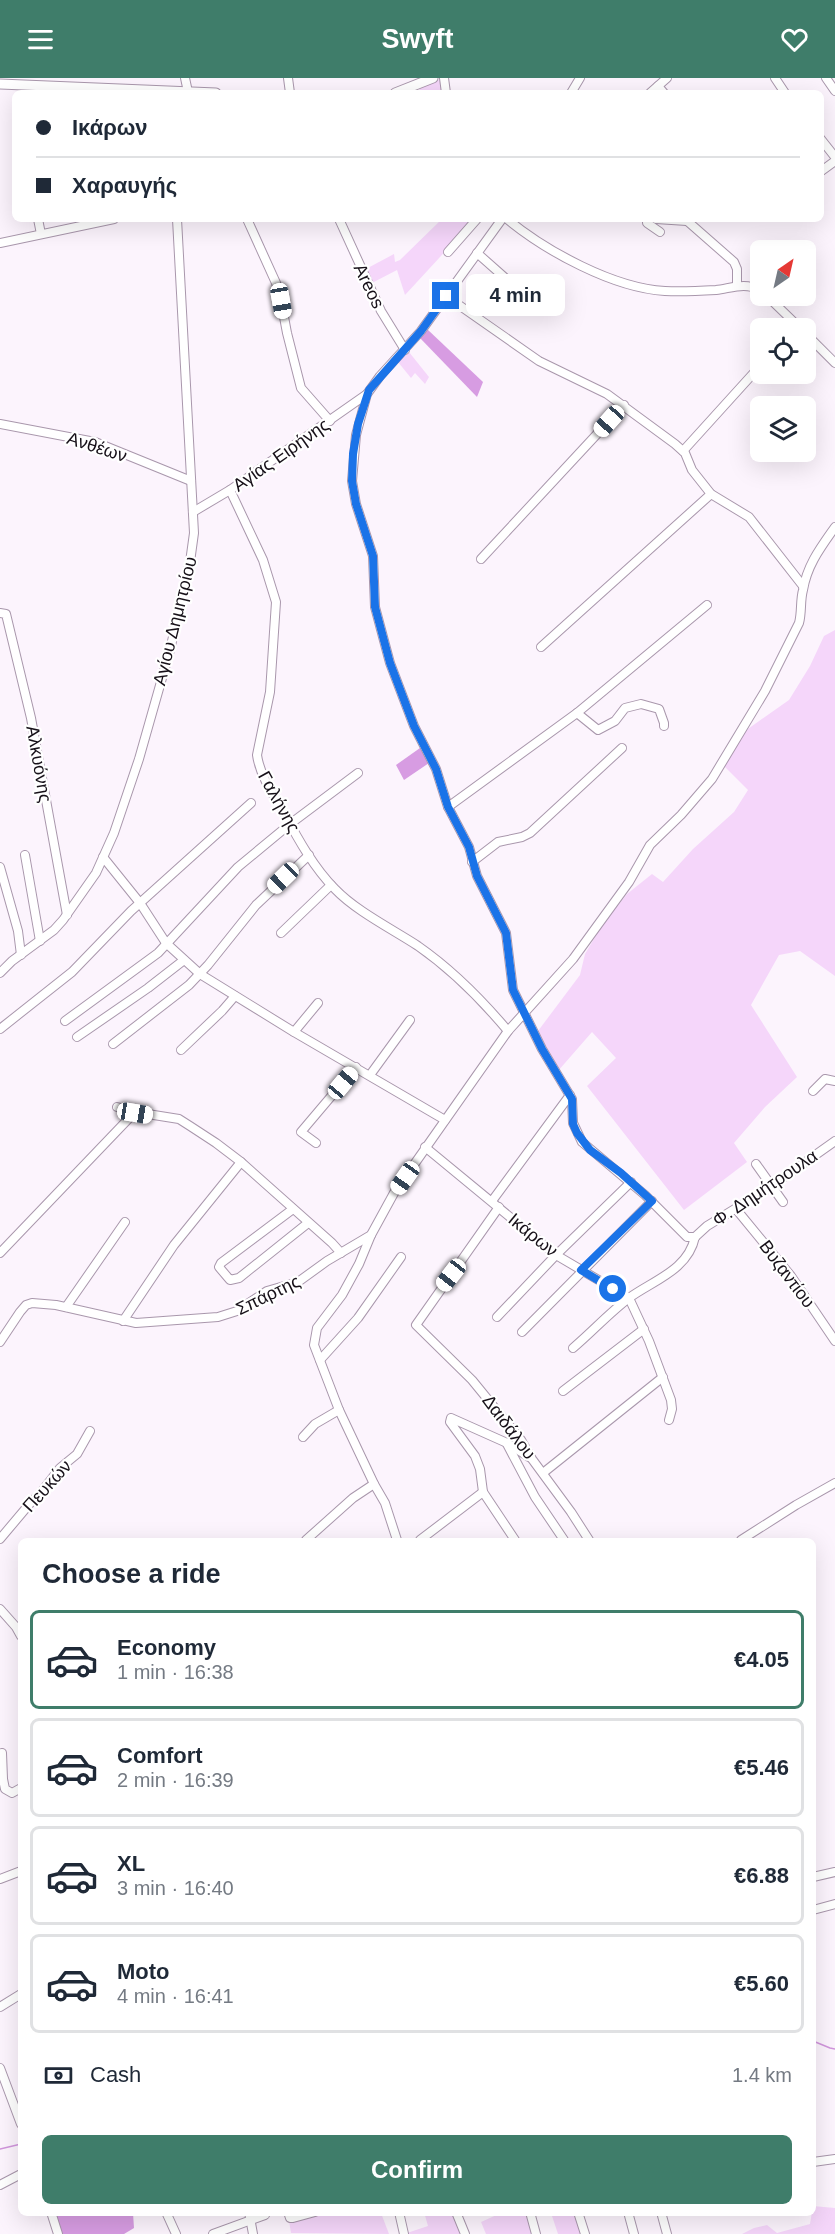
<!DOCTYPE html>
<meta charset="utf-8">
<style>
body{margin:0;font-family:Helvetica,sans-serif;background:#f2f2f3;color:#1f2937;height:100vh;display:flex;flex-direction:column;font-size:22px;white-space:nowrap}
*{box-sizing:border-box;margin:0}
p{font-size:20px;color:#747a83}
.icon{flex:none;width:33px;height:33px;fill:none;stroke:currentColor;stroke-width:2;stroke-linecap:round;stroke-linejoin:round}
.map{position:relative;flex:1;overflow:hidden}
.drawer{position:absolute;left:18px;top:1460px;width:798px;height:678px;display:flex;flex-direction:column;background:#fff;border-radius:9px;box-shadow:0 6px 24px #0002}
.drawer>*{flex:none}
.hud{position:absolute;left:12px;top:12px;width:812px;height:132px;border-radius:9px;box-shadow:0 6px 24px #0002;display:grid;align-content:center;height:132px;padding:0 24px;background:#fff}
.needle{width:39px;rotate:34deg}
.buttons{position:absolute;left:750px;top:162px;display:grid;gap:12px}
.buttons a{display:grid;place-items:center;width:66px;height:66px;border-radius:9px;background:#fff;box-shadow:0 6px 24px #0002;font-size:30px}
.end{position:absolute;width:27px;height:27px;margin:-14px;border:8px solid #1a73e8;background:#fff;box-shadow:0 0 0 3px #fff}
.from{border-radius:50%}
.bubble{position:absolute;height:42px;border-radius:9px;background:#fff;box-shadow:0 6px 24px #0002;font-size:20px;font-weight:700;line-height:42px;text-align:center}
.car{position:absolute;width:18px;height:36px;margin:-18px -9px;border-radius:8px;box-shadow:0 0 4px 2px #0007;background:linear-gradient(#fff 24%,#345 0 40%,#fff 0 76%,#345 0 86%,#fff 0)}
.hud b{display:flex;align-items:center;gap:21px;height:57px;font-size:22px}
.hud b+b{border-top:2px solid #e0e1e3}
.hud i{width:15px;height:15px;background:#1f2937}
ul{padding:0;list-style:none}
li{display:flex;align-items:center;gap:18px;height:99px;margin:0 12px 9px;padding:0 12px;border:3px solid #e0e1e3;border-radius:9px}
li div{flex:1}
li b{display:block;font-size:22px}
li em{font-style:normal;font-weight:700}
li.on{border-color:#3f7d6a}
li>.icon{width:54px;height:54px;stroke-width:1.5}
h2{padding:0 24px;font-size:27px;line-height:72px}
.pay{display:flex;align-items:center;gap:15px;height:66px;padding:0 24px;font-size:22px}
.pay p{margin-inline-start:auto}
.action{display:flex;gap:12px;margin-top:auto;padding:12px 24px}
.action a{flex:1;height:69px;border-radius:9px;background:#3f7d6a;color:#fff;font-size:24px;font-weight:700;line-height:69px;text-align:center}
header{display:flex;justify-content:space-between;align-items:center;height:78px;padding:0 24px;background:#3f7d6a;color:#fff;font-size:27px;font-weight:700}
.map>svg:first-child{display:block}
.green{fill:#f5d6fa}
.forest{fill:#d79ce2}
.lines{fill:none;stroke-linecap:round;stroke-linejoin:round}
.stream{stroke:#d196dc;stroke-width:1.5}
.minor-casing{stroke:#a997ac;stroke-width:10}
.major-casing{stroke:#a997ac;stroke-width:11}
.minor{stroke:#fff;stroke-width:8}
.major{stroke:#fff;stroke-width:9}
.route{stroke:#1a73e8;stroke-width:8}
.labels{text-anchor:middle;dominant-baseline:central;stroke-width:4.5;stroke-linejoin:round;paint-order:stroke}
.street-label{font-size:18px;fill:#171119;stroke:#fff}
</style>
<header><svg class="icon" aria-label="menu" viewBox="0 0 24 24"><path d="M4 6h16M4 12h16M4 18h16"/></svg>Swyft<svg class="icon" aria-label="heart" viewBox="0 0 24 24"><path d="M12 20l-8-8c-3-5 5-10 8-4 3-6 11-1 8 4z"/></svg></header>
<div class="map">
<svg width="835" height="2156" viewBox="0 0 835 2156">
<rect width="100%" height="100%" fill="#fcf4fd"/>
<g class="green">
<polygon points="438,2 441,2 445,15 420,15 419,9"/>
<polygon points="442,141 475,141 405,217 397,192 370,206 364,192 394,176 395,184 400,182"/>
<polygon points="409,274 429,299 425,306 415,295 411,300 398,284"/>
<polygon points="835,552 835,898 800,873 779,877 751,927 797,999 765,1029 734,1065 747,1084 684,1132 587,1008 616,980 592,954 558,993 538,953 580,897 585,876 601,849 627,816 652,796 663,804 693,771 734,734 748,712 724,688 745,653 789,622 810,588 824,558"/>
<polygon points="813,2128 835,2130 835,2156 742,2156 754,2150 767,2147 777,2155 810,2146"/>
<polygon points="424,2134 452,2135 460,2156 404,2156 428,2148"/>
<polygon points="313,2135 381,2135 389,2156 291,2155 289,2143"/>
<polygon points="501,2135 526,2135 533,2156 486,2156 481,2144"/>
<polygon points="551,2135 575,2135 582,2156 558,2156"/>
</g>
<g class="forest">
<polygon points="427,251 483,304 477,319 420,260"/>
<polygon points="420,670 429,685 404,702 396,687"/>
<polygon points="53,2135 72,2135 82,2138 88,2135 133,2135 134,2150 124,2156 60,2156"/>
</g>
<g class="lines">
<g class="stream">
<polyline points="813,1963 830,1970 835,1971"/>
<polyline points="0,2071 21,2066"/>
</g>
<g class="minor-casing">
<g id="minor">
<polyline points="185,0 188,14"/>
<polyline points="288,0 290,15"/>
<polyline points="444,0 446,15"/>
<polyline points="775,0 785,15"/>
<polyline points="826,0 835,13"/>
<polyline points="658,8 664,15"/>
<polyline points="571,15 580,0"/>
<polyline points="650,15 667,0"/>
<polyline points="820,60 835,79"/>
<polyline points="820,94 835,83"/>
<polyline points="38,141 41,156"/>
<polyline points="247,141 276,205 281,223 287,255 301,310 330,343"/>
<polyline points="339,141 381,233 405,272"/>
<polyline points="502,141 421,253 380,298 367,316 356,357 352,403 356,426 373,478 375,529 390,585 414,648 436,691 448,729 469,769 477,798 506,855 513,912 542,971 572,1021 573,1045 582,1064 645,1117 687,1159 695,1159"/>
<path d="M507,141C546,173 613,210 665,213C682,214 699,213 716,212C732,210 745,204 760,212"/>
<polyline points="647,141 647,145 660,154"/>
<polyline points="656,141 687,143"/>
<polyline points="685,141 734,184 737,191 737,207"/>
<polyline points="0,165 114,141"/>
<polyline points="448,174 477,141"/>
<polyline points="477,175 512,206 533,220"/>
<polyline points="446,218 539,283 607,316 675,366 685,375 692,392 711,416 749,439 803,508"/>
<polyline points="767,218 800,250"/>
<polyline points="806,256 835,285"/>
<polyline points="0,346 95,364 191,403"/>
<polyline points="683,373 760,288"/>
<path d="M230,412L263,482L276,524L270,614L257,677C260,698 274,718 284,735C298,761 314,790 335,811C356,833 392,851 418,868C451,891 482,922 508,953"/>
<polyline points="193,434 230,412 367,316"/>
<polyline points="481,481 624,327"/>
<polyline points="0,535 6,536 31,640 67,837"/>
<polyline points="541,569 711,416"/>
<polyline points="577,635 598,652 615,643 625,630 641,626 659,631 664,645 664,648"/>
<polyline points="448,729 577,635 707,527"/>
<polyline points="25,777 40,863"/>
<polyline points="103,779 140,825 166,865 200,896 294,954 445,1042"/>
<polyline points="472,784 498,764 522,759 530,755 622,670"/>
<polyline points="0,789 18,853 21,877"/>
<polyline points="281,855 331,807"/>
<polyline points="0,895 12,883 54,852 63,842 96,795 114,755 139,681 170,572 190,484 194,455 177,141"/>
<polyline points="65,943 158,875 238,789 290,746 358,695"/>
<polyline points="0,951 72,894 131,833 251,725"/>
<polyline points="294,954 318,925"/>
<polyline points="77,959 148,910 184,882"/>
<polyline points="113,966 189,907 208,887 256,827 309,777"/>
<polyline points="181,972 222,933 235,918"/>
<polyline points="370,997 410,942"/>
<polyline points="813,1013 825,1001 835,1003"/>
<polyline points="117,1029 135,1034 179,1041 190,1048 216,1065 241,1084 332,1165 341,1175"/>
<polyline points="316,1065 301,1054 356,989"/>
<polyline points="425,1069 556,1177 629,1220 649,1263 671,1322 672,1331 669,1342"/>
<polyline points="756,1086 783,1124"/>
<polyline points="492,1123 570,1017"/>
<polyline points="499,1129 416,1247 472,1302 521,1362 532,1381 571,1434 589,1462"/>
<polyline points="293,1131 221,1185 219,1189 230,1202 239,1200 308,1145"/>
<polyline points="736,1131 791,1198 835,1263"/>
<polyline points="371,1157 359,1186 342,1217 317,1250 314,1267 339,1332 374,1406 385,1425 397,1462"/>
<polyline points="695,1159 707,1148 766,1112 835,1063"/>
<polyline points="0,1175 135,1034"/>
<polyline points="66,1229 125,1144"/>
<polyline points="497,1239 556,1177 631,1104"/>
<polyline points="123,1243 174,1167 241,1084"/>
<polyline points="522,1254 652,1123"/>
<path d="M0,1264L20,1234L26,1227L32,1225L56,1227L136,1245L218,1239L237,1233L267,1213L298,1204L327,1183L371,1157L394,1115L508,953L573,881L629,804L650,767L681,737L712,701L765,613L799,545C802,534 800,523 803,512C807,487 821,469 835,449"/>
<path d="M573,1270C592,1254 609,1235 629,1220C654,1202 688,1192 695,1159"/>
<polyline points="320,1282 358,1240 401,1179"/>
<polyline points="563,1313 644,1251"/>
<polyline points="303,1359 315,1346 339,1332"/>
<polyline points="507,1366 535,1419 564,1462"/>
<polyline points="543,1395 663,1299"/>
<polyline points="0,1461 32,1423 39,1417 60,1390 77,1376 90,1353"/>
<polyline points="306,1462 353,1420 374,1406"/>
<polyline points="420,1462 483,1414"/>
<polyline points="515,1462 483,1414 480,1391 475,1378 450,1344 451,1340 507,1365 529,1379"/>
<polyline points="741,1462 796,1427 835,1405"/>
<polyline points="0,1531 16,1549 21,1558"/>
<polyline points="2,1675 3,1701 5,1711 12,1715 21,1710"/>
<polyline points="813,1799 835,1794"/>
<polyline points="0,1801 21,1793"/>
<polyline points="813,1832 835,1826"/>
<polyline points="0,1929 21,1916"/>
<polyline points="0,1990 21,2046"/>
<polyline points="813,2084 835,2081"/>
<polyline points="0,2107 21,2096"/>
<polyline points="51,2134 58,2156"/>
<polyline points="166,2134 176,2156"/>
<polyline points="249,2134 253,2156"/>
<polyline points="288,2134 290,2140 293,2140 315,2134"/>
<polyline points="399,2134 404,2156"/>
<polyline points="456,2134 465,2156"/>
<polyline points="530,2134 536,2156"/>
<polyline points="578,2134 585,2156"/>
<polyline points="628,2134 634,2156"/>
<polyline points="661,2134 667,2156"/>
<polyline points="213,2156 265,2137"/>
</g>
</g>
<g class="major-casing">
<g id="major">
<polyline points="0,6 216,15"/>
<polyline points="395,15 433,0"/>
</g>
</g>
<use href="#minor" class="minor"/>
<use href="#major" class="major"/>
</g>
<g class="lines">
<polyline class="route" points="446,218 421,253 369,312 358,346 353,376 352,403 356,426 373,478 375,529 390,585 414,648 436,691 448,729 469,769 477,798 506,855 513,912 542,971 572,1021 573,1046 577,1055 590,1072 621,1095 652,1123 581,1192 613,1211"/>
</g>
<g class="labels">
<g class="street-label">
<text transform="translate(369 208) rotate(64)">Areos</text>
<text transform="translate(97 369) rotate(18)">Ανθέων</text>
<text transform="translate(281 377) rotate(-35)">Αγίας Ειρήνης</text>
<text transform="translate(175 543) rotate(-76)">Αγίου Δημητρίου</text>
<text transform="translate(39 686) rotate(80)">Αλκυόνης</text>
<text transform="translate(279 724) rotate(61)">Γαλήνης</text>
<text transform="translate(765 1110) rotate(-34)">Φ. Δημήτρουλα</text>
<text transform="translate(533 1157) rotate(39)">Ικάρων</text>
<text transform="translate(787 1196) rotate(53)">Βυζαντίου</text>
<text transform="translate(268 1217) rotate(-26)">Σπάρτης</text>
<text transform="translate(509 1349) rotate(53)">Δαιδάλου</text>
<text transform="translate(47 1408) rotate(-48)">Πευκών</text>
</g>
</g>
</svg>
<div class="buttons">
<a><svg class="needle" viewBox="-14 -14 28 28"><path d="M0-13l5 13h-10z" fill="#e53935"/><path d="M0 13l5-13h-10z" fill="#747a83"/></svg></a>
<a><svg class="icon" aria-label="locate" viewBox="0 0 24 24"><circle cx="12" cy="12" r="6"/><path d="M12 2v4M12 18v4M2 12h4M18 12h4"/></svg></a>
<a><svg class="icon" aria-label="layers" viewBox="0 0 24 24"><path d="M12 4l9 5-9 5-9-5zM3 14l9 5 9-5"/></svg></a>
</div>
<i class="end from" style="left:613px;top:1211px"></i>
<i class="end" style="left:446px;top:218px"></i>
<div class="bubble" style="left:466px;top:196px;width:99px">4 min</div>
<i class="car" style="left:281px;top:223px;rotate:170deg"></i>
<i class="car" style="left:609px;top:343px;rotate:222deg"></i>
<i class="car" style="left:283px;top:800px;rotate:226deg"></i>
<i class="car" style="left:343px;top:1005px;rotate:40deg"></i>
<i class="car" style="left:135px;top:1035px;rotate:99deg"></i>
<i class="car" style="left:405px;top:1100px;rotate:215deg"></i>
<i class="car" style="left:451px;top:1197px;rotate:218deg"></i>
<div class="hud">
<b><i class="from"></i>Ικάρων</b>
<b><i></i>Χαραυγής</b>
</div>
<section class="drawer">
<h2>Choose a ride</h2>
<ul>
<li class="on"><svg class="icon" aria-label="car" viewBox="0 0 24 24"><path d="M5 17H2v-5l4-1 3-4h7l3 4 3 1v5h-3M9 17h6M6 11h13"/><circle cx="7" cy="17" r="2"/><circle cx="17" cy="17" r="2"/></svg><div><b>Economy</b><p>1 min · 16:38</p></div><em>€4.05</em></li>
<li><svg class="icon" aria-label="car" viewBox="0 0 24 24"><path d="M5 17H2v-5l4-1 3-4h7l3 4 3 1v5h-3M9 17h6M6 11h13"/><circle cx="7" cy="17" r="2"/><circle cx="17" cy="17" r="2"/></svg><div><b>Comfort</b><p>2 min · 16:39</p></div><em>€5.46</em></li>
<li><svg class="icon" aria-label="car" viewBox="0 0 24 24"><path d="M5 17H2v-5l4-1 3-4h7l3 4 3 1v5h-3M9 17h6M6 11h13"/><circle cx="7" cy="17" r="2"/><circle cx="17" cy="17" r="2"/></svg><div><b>XL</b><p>3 min · 16:40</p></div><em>€6.88</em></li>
<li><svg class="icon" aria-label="car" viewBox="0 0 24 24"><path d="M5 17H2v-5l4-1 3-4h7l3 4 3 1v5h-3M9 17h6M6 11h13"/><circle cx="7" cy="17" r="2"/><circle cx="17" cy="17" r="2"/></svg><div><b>Moto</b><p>4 min · 16:41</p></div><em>€5.60</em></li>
</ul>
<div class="pay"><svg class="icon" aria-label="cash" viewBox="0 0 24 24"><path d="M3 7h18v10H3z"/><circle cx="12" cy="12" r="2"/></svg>Cash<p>1.4 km</p></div>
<div class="action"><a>Confirm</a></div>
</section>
</div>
